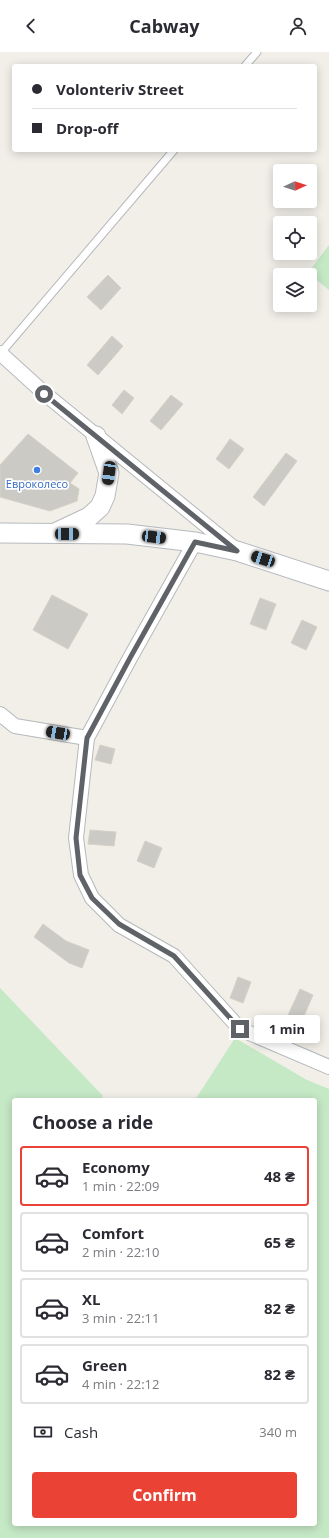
<!DOCTYPE html>
<meta charset="utf-8">
<style>
body{margin:0;font-family:"Open Sans",sans-serif;background:#f7f7f7;color:#2b2b33;height:100vh;display:flex;flex-direction:column;font-size:15px;white-space:nowrap}
*{box-sizing:border-box;margin:0}
p{font-size:13px;color:#7c7c81}
.icon{flex:none;width:22px;height:22px;fill:none;stroke:currentColor;stroke-width:2;stroke-linecap:round;stroke-linejoin:round}
.map{position:relative;flex:1;overflow:hidden}
.sheet{position:absolute;left:12px;top:1046px;width:305px;height:428px;display:flex;flex-direction:column;background:#fff;border-radius:4px;box-shadow:0 2px 10px #0003}
.sheet>*{flex:none}
.top-card{position:absolute;left:12px;top:12px;width:305px;height:88px;border-radius:4px;box-shadow:0 2px 10px #0003;display:grid;align-content:center;height:88px;padding:0 20px;background:#fff}
.needle{width:26px;rotate:87deg}
.buttons{position:absolute;left:273px;top:112px;display:grid;gap:8px}
.buttons a{display:grid;place-items:center;width:44px;height:44px;border-radius:4px;background:#fff;box-shadow:0 2px 10px #0003;font-size:20px}
.end{position:absolute;width:18px;height:18px;margin:-9px;border:5px solid #5f6368;background:#fff;box-shadow:0 0 0 2px #fff}
.from{border-radius:50%}
.bubble{position:absolute;height:28px;border-radius:4px;background:#fff;box-shadow:0 2px 10px #0003;font-size:13px;font-weight:700;line-height:28px;text-align:center}
.car{position:absolute;width:12px;height:24px;margin:-12px -6px;border-radius:5px;box-shadow:0 0 3px 1px #0007;background:linear-gradient(#222 24%,#8ab4d8 0 40%,#222 0 76%,#8ab4d8 0 86%,#222 0)}
.top-card b{display:flex;align-items:center;gap:14px;height:38px;font-size:15px}
.top-card b+b{border-top:1px solid #e1e1e2}
.top-card i{width:10px;height:10px;background:#2b2b33}
ul{padding:0;list-style:none}
li{display:flex;align-items:center;gap:12px;height:60px;margin:0 8px 6px;padding:0 12px;border:2px solid #e1e1e2;border-radius:4px}
li div{flex:1}
li b{display:block;font-size:15px}
li em{font-style:normal;font-weight:700}
li.on{border-color:#ea4335}
li>.icon{width:36px;height:36px;stroke-width:1.5}
h2{padding:0 20px;font-size:18px;line-height:48px}
.pay{display:flex;align-items:center;gap:10px;height:44px;padding:0 20px;font-size:15px}
.pay p{margin-inline-start:auto}
.primary-button{display:flex;gap:8px;margin-top:auto;padding:8px 20px}
.primary-button a{flex:1;height:46px;border-radius:4px;background:#ea4335;color:#fff;font-size:16px;font-weight:700;line-height:46px;text-align:center}
header{display:flex;justify-content:space-between;align-items:center;height:52px;padding:0 20px;background:#fff;font-size:18px;font-weight:700}
.map>svg:first-child{display:block}
.green{fill:#c5e8c5}
.building{fill:#cccac5;stroke:#d6d1c6}
.lines{fill:none;stroke-linecap:round;stroke-linejoin:round}
.lane-casing{stroke:#b5b8bc;stroke-width:9}
.street-casing{stroke:#b5b8bc;stroke-width:16}
.secondary-casing{stroke:#b6babf;stroke-width:21}
.lane{stroke:#fff;stroke-width:7}
.street{stroke:#fff;stroke-width:14}
.secondary{stroke:#fff;stroke-width:19}
.route{stroke:#5f6368;stroke-width:5}
.shop-dot{fill:#3f7fe0;stroke:#fff;stroke-width:1.5}
.labels{text-anchor:middle;dominant-baseline:central;stroke-width:3.5;stroke-linejoin:round;paint-order:stroke}
.shop-label{font-size:11px;fill:#366cbe;stroke:#fff}
</style>
<header><svg class="icon" aria-label="back" viewBox="0 0 24 24"><path d="M15 5l-7 7 7 7"/></svg>Cabway<svg class="icon" aria-label="person" viewBox="0 0 24 24"><circle cx="12" cy="8" r="4"/><path d="M4 21q1-7 8-7t8 7"/></svg></header>
<div class="map">
<svg width="329" height="1486" viewBox="0 0 329 1486">
<rect width="100%" height="100%" fill="#f1efe8"/>
<g class="green">
<polygon points="329,193 329,238 308,221"/>
<polygon points="0,936 103,1044 100,1048 14,1048 14,1472 315,1472 315,1048 195,1048 235,986 307,1028 329,1037 329,1486 0,1486"/>
</g>
<g class="building">
<polygon points="108,223 121,236 101,258 87,245"/>
<polygon points="112,284 123,294 98,323 87,313"/>
<polygon points="124,338 134,346 122,362 112,353"/>
<polygon points="171,343 183,352 161,378 150,369"/>
<polygon points="28,382 78,421 70,431 79,437 77,449 50,459 0,445 0,413"/>
<polygon points="230,387 244,397 229,417 216,407"/>
<polygon points="286,401 297,409 264,454 253,445"/>
<polygon points="52,543 88,562 68,597 33,578"/>
<polygon points="260,546 276,552 266,578 250,572"/>
<polygon points="302,568 317,575 306,598 291,591"/>
<polygon points="100,693 115,697 111,712 95,708"/>
<polygon points="90,778 116,780 114,794 88,792"/>
<polygon points="145,789 162,796 154,816 137,809"/>
<polygon points="43,872 66,889 89,898 82,916 69,911 34,885"/>
<polygon points="238,925 251,930 243,951 230,946"/>
<polygon points="300,937 313,943 298,978 284,972"/>
</g>
<g class="lines">
<g class="lane-casing">
<g id="lane">
<polyline points="245,14 257,0"/>
<polyline points="0,302 174,98"/>
</g>
</g>
<g class="street-casing">
<g id="street">
<polyline points="0,301 44,341 235,497"/>
<polyline points="195,490 130,606 87,686 76,786 81,823 92,846 119,873 174,904 240,977 329,1015"/>
<polyline points="0,662 15,674 87,686"/>
</g>
</g>
<g class="secondary-casing">
<g id="secondary">
<polyline points="57,480 89,465 100,455 105,444 109,421 96,384"/>
<polyline points="0,481 127,482 195,490 237,499 329,529"/>
</g>
</g>
<use href="#lane" class="lane"/>
<use href="#street" class="street"/>
<use href="#secondary" class="secondary"/>
</g>
<g class="lines">
<polyline class="route" points="44,342 237,499 195,490 130,606 87,686 76,786 80,823 92,846 119,872 174,904 240,977"/>
</g>
<circle class="shop-dot" cx="37" cy="418" r="4"/>
<g class="labels">
<g class="shop-label">
<text x="37" y="431">Евроколесо</text>
</g>
</g>
</svg>
<div class="buttons">
<a><svg class="needle" viewBox="-14 -14 28 28"><path d="M0-13l5 13h-10z" fill="#e53935"/><path d="M0 13l5-13h-10z" fill="#7c7c81"/></svg></a>
<a><svg class="icon" aria-label="locate" viewBox="0 0 24 24"><circle cx="12" cy="12" r="6"/><path d="M12 2v4M12 18v4M2 12h4M18 12h4"/></svg></a>
<a><svg class="icon" aria-label="layers" viewBox="0 0 24 24"><path d="M12 4l9 5-9 5-9-5zM3 14l9 5 9-5"/></svg></a>
</div>
<i class="end from" style="left:44px;top:342px"></i>
<i class="end" style="left:240px;top:977px"></i>
<div class="bubble" style="left:254px;top:963px;width:66px">1 min</div>
<i class="car" style="left:109px;top:421px;rotate:188deg"></i>
<i class="car" style="left:67px;top:482px;rotate:90deg"></i>
<i class="car" style="left:154px;top:485px;rotate:97deg"></i>
<i class="car" style="left:263px;top:507px;rotate:288deg"></i>
<i class="car" style="left:58px;top:681px;rotate:280deg"></i>
<div class="top-card">
<b><i class="from"></i>Volonteriv Street</b>
<b><i></i>Drop-off</b>
</div>
<section class="sheet">
<h2>Choose a ride</h2>
<ul>
<li class="on"><svg class="icon" aria-label="car" viewBox="0 0 24 24"><path d="M5 17H2v-5l4-1 3-4h7l3 4 3 1v5h-3M9 17h6M6 11h13"/><circle cx="7" cy="17" r="2"/><circle cx="17" cy="17" r="2"/></svg><div><b>Economy</b><p>1 min · 22:09</p></div><em>48 ₴</em></li>
<li><svg class="icon" aria-label="car" viewBox="0 0 24 24"><path d="M5 17H2v-5l4-1 3-4h7l3 4 3 1v5h-3M9 17h6M6 11h13"/><circle cx="7" cy="17" r="2"/><circle cx="17" cy="17" r="2"/></svg><div><b>Comfort</b><p>2 min · 22:10</p></div><em>65 ₴</em></li>
<li><svg class="icon" aria-label="car" viewBox="0 0 24 24"><path d="M5 17H2v-5l4-1 3-4h7l3 4 3 1v5h-3M9 17h6M6 11h13"/><circle cx="7" cy="17" r="2"/><circle cx="17" cy="17" r="2"/></svg><div><b>XL</b><p>3 min · 22:11</p></div><em>82 ₴</em></li>
<li><svg class="icon" aria-label="car" viewBox="0 0 24 24"><path d="M5 17H2v-5l4-1 3-4h7l3 4 3 1v5h-3M9 17h6M6 11h13"/><circle cx="7" cy="17" r="2"/><circle cx="17" cy="17" r="2"/></svg><div><b>Green</b><p>4 min · 22:12</p></div><em>82 ₴</em></li>
</ul>
<div class="pay"><svg class="icon" aria-label="cash" viewBox="0 0 24 24"><path d="M3 7h18v10H3z"/><circle cx="12" cy="12" r="2"/></svg>Cash<p>340 m</p></div>
<div class="primary-button"><a>Confirm</a></div>
</section>
</div>
